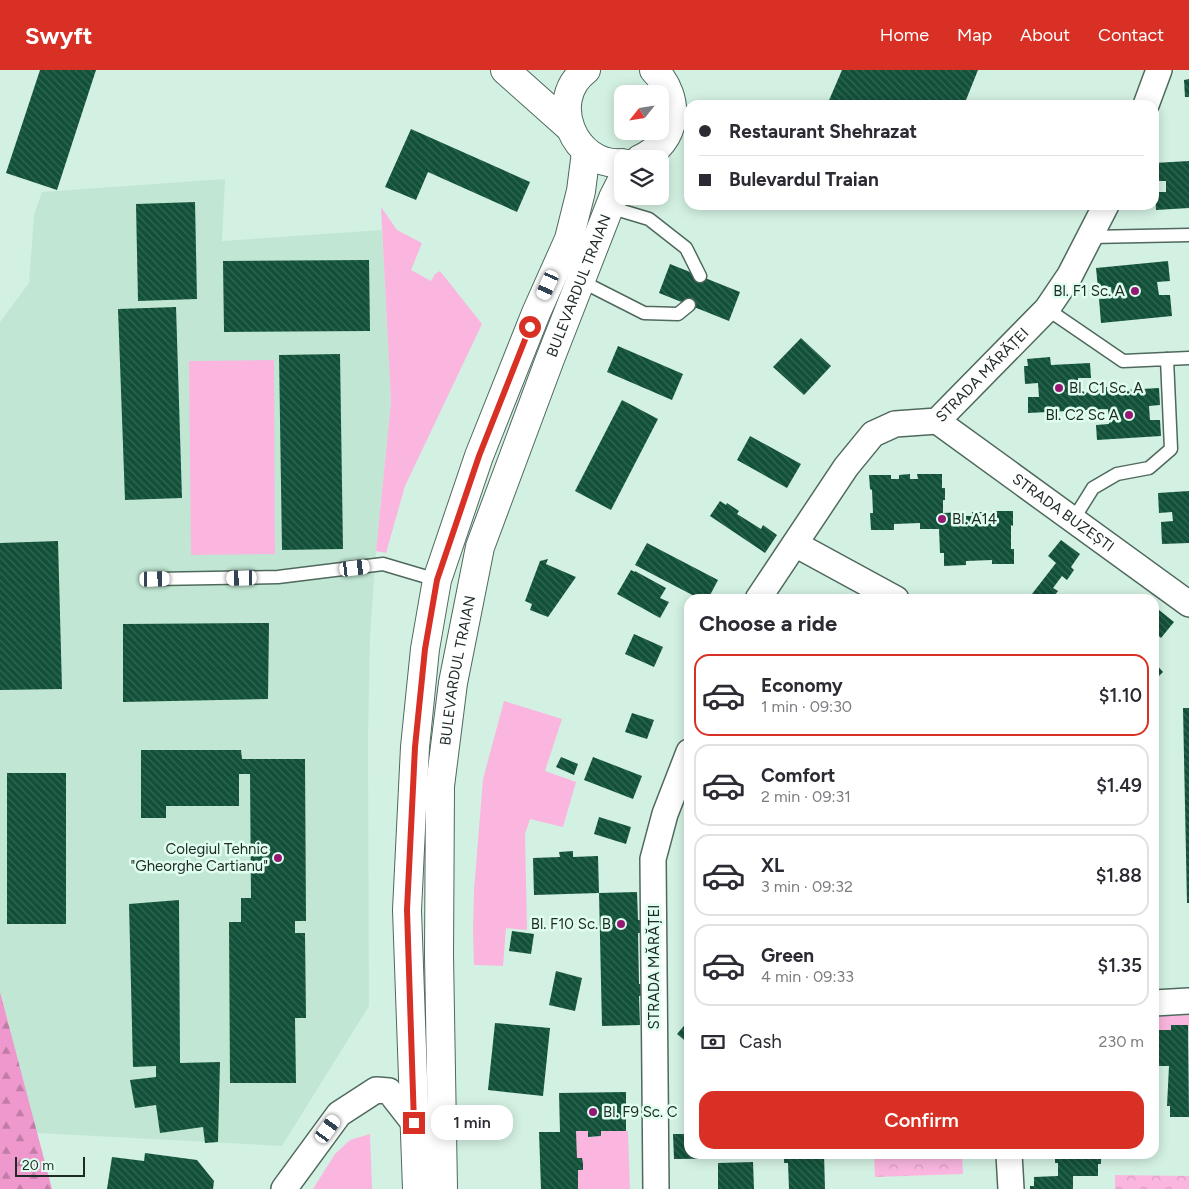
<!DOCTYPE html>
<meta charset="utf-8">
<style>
body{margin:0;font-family:Figtree,sans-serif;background:#f2f2f3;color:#2b2b33;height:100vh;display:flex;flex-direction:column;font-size:19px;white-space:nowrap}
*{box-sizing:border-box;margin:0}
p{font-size:16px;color:#7c7c81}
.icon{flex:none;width:28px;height:28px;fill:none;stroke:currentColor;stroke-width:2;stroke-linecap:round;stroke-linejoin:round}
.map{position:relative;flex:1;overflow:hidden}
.sheet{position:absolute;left:684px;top:524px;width:475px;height:565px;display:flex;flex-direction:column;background:#fff;border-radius:15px;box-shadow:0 2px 12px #0003}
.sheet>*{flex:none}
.hud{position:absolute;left:684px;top:30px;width:475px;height:110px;border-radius:15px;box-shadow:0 2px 12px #0003;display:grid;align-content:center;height:110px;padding:0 15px;background:#fff}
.needle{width:32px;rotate:240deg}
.buttons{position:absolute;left:614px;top:15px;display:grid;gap:10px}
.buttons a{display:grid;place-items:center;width:55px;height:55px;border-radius:10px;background:#fff;box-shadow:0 2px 12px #0003;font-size:25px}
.scale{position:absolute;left:15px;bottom:12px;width:70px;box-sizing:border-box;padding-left:5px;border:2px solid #1f2a25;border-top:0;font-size:14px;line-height:18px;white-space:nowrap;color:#1f2a25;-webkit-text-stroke:4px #e0feef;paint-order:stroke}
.end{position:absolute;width:22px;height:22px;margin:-11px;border:6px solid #d93025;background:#fff;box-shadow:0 0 0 2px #fff}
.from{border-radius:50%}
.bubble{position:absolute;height:35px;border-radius:15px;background:#fff;box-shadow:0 2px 12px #0003;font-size:16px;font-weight:600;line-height:35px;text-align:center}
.car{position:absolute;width:15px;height:30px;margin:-15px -8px;border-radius:6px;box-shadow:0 0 4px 1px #0007;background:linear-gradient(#fff 24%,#345 0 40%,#fff 0 76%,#345 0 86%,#fff 0)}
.hud b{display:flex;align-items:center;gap:18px;height:48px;font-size:19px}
.hud b+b{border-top:1px solid #e1e1e2}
.hud i{width:12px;height:12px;background:#2b2b33}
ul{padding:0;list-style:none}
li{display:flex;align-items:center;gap:15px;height:82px;margin:0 10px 8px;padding:0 5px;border:2px solid #e1e1e2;border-radius:15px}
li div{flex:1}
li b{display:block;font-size:19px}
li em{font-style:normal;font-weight:600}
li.selected{border-color:#d93025}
li>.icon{width:45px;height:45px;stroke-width:1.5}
h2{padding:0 15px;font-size:22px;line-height:60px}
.pay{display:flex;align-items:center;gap:12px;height:55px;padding:0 15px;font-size:19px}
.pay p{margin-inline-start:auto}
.button{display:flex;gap:10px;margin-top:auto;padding:10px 15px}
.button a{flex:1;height:58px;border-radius:15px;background:#d93025;color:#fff;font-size:20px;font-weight:600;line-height:58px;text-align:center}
header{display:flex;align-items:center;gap:30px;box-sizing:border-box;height:70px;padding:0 25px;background:#d93025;color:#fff}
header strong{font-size:24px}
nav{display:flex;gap:28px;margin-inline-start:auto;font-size:18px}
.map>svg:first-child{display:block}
.built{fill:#c1e7d4}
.green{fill:#fab6df}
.forest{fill:url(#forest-firs)}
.park{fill:url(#park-crowns)}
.building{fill:url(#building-back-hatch)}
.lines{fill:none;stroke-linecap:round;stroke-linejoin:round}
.lane-casing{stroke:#4f695c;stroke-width:15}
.street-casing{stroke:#4f695c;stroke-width:28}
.secondary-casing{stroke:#4f695c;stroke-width:30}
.primary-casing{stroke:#4f695c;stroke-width:30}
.lane{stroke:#fff;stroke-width:12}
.street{stroke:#fff;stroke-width:25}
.secondary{stroke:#fff;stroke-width:28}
.primary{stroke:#fff;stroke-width:28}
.route{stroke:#d93025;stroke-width:6}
.poi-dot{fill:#951974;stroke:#e0feef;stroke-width:2}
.labels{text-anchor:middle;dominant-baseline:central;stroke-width:5;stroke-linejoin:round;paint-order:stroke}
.street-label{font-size:15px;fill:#1f2a25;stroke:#e0feef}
.poi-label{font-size:15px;fill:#1f2a25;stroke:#e0feef;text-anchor:end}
</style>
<header>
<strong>Swyft</strong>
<nav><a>Home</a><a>Map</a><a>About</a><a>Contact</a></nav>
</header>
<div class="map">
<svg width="1189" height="1119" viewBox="0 0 1189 1119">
<defs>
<pattern id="forest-firs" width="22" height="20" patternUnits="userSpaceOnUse" patternTransform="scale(1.25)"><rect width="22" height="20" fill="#ee98ce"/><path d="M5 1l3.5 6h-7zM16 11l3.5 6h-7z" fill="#c07ca7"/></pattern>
<pattern id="park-crowns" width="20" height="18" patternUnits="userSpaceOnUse" patternTransform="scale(1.25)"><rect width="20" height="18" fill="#fab6df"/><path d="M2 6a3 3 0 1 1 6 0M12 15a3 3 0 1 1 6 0" fill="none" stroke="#d69dbf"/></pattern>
<pattern id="building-back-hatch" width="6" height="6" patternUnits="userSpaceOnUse" patternTransform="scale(1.25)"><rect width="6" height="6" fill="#125139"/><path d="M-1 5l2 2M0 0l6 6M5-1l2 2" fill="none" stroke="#346754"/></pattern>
</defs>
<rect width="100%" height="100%" fill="#d3f1e2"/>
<polygon class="built" points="225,109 222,171 382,160 391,332 376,481 370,567 368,670 369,936 282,1076 0,1061 0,252 29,213 34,145 42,122"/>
<g class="green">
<polygon points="381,137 397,160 422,173 411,200 431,211 435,204 440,201 482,254 405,416 386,483 376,481 391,332"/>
<polygon points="274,290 275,484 191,485 189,291"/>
<polygon points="504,631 562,649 545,701 576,712 563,757 530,749 525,764 527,860 506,858 503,896 474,895 473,862 474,820 483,709"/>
<polygon points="1189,945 1189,967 1188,955 1171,955 1171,960 1159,960 1158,946"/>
<polygon points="576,1061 588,1061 588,1067 601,1066 601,1061 628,1061 630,1119 578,1119 578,1100 583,1100 582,1088 577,1088"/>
<polygon points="370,1064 372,1119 313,1119 335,1084 350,1070"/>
</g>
<polygon class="forest" points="0,922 52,1119 0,1119"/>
<g class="park">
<polygon points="874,1084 962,1084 963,1104 875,1107"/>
<polygon points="1115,1105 1189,1106 1189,1119 1115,1119"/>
</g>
<g class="building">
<polygon points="40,0 96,0 57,120 6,103"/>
<polygon points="842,0 978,0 964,35 827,35"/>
<polygon points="1189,9 1189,27 1185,27 1184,10"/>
<polygon points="411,59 530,112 517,142 428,102 416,130 385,117"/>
<polygon points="1189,91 1189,138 1156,140 1155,122 1166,122 1166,111 1154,111 1154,93"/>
<polygon points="195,132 197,229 138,231 136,134"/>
<polygon points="369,190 370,261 224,262 223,191"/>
<polygon points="1168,191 1170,211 1157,212 1159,225 1170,225 1172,246 1101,253 1099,229 1112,228 1111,217 1098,218 1096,198"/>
<polygon points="670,194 740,222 729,251 659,223"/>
<polygon points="176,237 182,428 125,430 118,239"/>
<polygon points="801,268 831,296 804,325 773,297"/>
<polygon points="618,276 683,304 672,330 607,302"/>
<polygon points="340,284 343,479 282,480 279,285"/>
<polygon points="1050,287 1051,295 1090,293 1091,308 1078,308 1079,323 1095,322 1095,318 1107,317 1107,321 1159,318 1160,335 1149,336 1150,350 1160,350 1161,366 1097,370 1096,355 1109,354 1108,339 1028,343 1028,327 1039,327 1038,313 1025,314 1024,296 1028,296 1027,289"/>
<polygon points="622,330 658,349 611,440 575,421"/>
<polygon points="750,366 801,394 787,418 737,390"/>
<polygon points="910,404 910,409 918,409 917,404 942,404 942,418 945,418 945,430 943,430 943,443 964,442 964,446 973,446 972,442 982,442 982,446 991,445 991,441 1013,441 1013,456 1011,455 1011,479 1014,479 1014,494 992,494 992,490 966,491 966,495 944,496 944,483 940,483 939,459 920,459 920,453 894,454 894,460 871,460 870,443 873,443 872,420 870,419 869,405 891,405 891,409 899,409 899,405"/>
<polygon points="1189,421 1189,473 1162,474 1161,452 1173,451 1172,442 1159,443 1158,423"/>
<polygon points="720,431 726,435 727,433 739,441 737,444 761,459 763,455 777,465 765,483 710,446"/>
<polygon points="1061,470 1080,484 1071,497 1074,500 1067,510 1062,506 1053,518 1058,521 1052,529 1046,527 1044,529 1028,529 1056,493 1048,486"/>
<polygon points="58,471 62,619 0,620 0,473"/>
<polygon points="647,473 718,510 708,529 700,529 635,495"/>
<polygon points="548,489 546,494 576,507 548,547 530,540 532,534 525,531 540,491"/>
<polygon points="631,500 635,502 635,501 666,518 660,528 669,532 660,548 617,524"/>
<polygon points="1154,536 1174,552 1161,568 1154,562"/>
<polygon points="269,553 268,629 123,632 123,554"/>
<polygon points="634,564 663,577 654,597 625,584"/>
<polygon points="1154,592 1163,602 1154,611"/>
<polygon points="1183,638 1189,638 1189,833 1187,833"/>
<polygon points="632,643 654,650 647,669 625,662"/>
<polygon points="141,680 241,680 242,689 305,689 306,851 295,851 295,863 305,863 306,948 295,948 296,1013 230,1013 229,852 241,852 241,828 251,828 250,704 239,704 239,736 166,736 166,748 141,748"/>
<polygon points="561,687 578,694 574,705 556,697"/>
<polygon points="593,687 642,706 633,729 584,710"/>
<rect x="7" y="703" width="59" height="151"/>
<polygon points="599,747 631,757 626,774 594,764"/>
<polygon points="573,781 573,787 598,786 599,823 637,822 638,850 642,850 643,863 638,863 639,914 644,914 644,926 639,926 640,955 602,956 599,823 534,825 533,788 560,787 559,782"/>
<polygon points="179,830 180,993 220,992 218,1072 205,1073 203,1057 160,1063 156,1035 135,1038 130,1010 156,1007 156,996 133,997 129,834"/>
<polygon points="512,861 534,864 531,884 509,881"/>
<polygon points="556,901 582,908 575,941 549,935"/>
<polygon points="689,950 689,974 677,964"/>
<polygon points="495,953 550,958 543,1026 488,1020"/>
<polygon points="1171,955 1188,955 1189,1047 1170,1047 1170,1036 1167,1036 1169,996 1154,996 1154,960 1171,960"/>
<polygon points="626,1022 626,1061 601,1061 601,1066 588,1067 588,1061 576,1061 577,1088 582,1088 583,1093 583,1100 578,1100 578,1119 541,1119 539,1062 560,1062 559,1023"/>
<polygon points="673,1064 689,1064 689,1084 771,1084 771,1088 674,1089"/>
<polygon points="145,1083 197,1090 214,1111 213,1119 107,1119 112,1087 144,1091"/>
<polygon points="784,1084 824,1084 825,1119 789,1119 788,1093 784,1093"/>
<polygon points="1055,1084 1101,1084 1101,1094 1098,1094 1098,1106 1073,1106 1073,1119 1030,1119 1030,1116 1034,1116 1034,1107 1058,1106 1058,1093 1055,1093"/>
<polygon points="753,1092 754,1119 718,1119 718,1093"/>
</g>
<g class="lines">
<g class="lane-casing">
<g id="lane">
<polyline points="609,137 649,149 686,178 700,206"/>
<polyline points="1091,167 1189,165"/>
<polyline points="581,211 644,243 678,244 689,235"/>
<polyline points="1047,239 1123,291 1167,289 1171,379 1149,398 1117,404 1093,418 1073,450"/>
<polyline points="1167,289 1189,288"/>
<polyline points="155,509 278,507 383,494 437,510"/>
</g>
</g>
<g class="street-casing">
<g id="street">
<polyline points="1146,35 1159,0"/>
<path id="s1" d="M937,351L1189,534"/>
<polyline points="795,474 896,529"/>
<path id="s2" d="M758,529L846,397L873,364L895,354L937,351L1047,239L1070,205L1106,135"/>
<polyline points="1154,933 1189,931"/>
<polyline points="1009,1084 1011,1119"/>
<polyline points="284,1119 339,1044 376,1020 389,1021 414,1053"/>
<polyline points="656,1119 653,789 665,744 689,682"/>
</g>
</g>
<g class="secondary-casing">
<polyline id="secondary" points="505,0 569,57"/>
</g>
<g class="primary-casing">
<g id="primary">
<path d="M586,0C546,30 574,97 622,93"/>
<path d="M640,89C678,72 682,28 654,0"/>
<polyline points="417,1119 407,840 415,677 425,579 437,510 479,386 536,243 569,169 581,121 586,82"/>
<path id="s3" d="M443,1119L439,885L440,716L453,613L480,477L550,289L613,128L622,110"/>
</g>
</g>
<use href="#lane" class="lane"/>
<use href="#street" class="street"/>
<use href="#secondary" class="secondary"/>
<use href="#primary" class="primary"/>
</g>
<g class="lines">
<polyline class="route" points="414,1053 407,840 415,677 425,579 437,510 479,386 530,257"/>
</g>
<g class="poi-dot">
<circle cx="1135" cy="221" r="5"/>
<circle cx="1059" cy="318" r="5"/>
<circle cx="1129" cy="345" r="5"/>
<circle cx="942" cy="449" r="5"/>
<circle cx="278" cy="788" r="5"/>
<circle cx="621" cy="854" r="5"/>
<circle cx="593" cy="1042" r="5"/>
</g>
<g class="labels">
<g class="street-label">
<text stroke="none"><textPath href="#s3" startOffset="925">BULEVARDUL TRAIAN</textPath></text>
<text stroke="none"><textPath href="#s2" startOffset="332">STRADA MĂRĂȚEI</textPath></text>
<text stroke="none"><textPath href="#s1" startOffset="156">STRADA BUZEȘTI</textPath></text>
<text stroke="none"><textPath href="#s3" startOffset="520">BULEVARDUL TRAIAN</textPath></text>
<text transform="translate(654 897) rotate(-90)">STRADA MĂRĂȚEI</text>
</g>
<g class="poi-label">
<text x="1125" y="221">Bl. F1 Sc. A</text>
<text x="1069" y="318" text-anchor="start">Bl. C1 Sc. A</text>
<text x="1119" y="345">Bl. C2 Sc A</text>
<text x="952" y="449" text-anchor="start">Bl. A14</text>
<text x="268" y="779">Colegiul Tehnic<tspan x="268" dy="17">"Gheorghe Cartianu"</tspan></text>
<text x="611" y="854">Bl. F10 Sc. B</text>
<text x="603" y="1042" text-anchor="start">Bl. F9 Sc. C</text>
</g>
</g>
</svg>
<div class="buttons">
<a><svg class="needle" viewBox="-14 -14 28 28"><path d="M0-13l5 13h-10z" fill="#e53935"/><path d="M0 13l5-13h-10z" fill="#7c7c81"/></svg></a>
<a><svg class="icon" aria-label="layers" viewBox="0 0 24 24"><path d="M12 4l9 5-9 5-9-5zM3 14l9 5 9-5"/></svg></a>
</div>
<div class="scale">20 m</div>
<i class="end from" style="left:530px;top:257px"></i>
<i class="end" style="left:414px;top:1053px"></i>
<div class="bubble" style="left:431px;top:1035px;width:82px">1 min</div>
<i class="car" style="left:548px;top:215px;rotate:204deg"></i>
<i class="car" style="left:355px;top:498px;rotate:83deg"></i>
<i class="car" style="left:242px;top:508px;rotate:269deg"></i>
<i class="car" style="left:155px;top:509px;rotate:89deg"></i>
<i class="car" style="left:328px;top:1059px;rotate:36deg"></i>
<div class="hud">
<b><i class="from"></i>Restaurant Shehrazat</b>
<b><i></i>Bulevardul Traian</b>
</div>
<section class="sheet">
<h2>Choose a ride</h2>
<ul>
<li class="selected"><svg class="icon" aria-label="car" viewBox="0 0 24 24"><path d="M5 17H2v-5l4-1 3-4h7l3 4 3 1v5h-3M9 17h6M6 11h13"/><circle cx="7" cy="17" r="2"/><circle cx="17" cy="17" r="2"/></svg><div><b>Economy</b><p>1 min · 09:30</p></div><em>$1.10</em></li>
<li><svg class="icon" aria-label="car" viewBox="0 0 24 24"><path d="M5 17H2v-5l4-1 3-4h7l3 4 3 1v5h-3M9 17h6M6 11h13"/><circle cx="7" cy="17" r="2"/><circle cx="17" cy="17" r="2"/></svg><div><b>Comfort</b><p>2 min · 09:31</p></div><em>$1.49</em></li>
<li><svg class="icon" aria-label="car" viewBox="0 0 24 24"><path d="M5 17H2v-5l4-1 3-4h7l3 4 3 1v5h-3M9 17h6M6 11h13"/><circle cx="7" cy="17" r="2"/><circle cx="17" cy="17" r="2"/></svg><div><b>XL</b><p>3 min · 09:32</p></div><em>$1.88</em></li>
<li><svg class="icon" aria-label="car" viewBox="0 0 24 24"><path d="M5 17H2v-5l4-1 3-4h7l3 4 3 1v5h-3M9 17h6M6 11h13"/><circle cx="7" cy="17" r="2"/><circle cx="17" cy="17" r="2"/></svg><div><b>Green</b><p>4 min · 09:33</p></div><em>$1.35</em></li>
</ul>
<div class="pay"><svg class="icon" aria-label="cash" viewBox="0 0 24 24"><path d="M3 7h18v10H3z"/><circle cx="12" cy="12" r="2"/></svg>Cash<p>230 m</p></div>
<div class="button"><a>Confirm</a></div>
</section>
</div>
